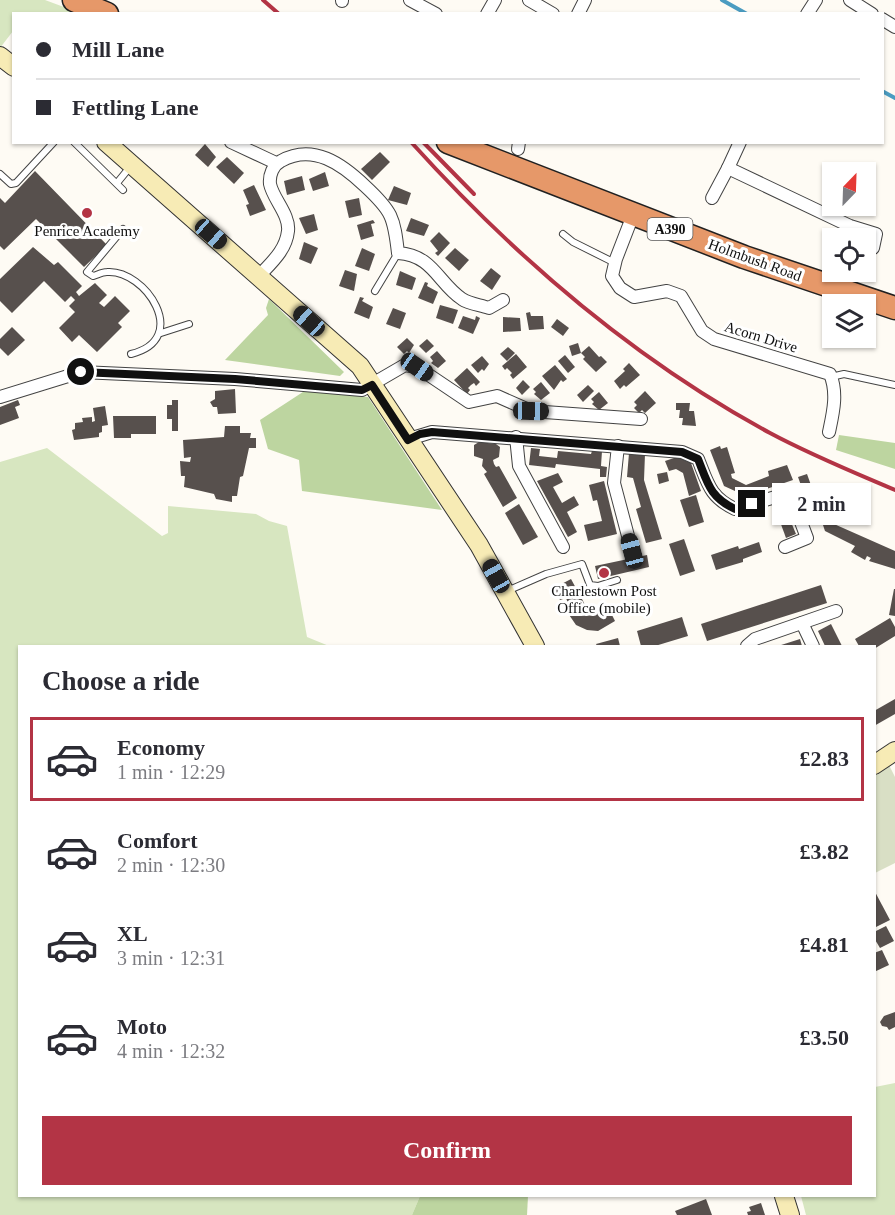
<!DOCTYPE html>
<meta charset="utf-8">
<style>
body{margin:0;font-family:"Times New Roman",serif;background:#f2f2f3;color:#2b2b33;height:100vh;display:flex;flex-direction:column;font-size:22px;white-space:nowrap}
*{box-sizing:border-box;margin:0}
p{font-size:20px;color:#7c7c81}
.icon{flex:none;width:33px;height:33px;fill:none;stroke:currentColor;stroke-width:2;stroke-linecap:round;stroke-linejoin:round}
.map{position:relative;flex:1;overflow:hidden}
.drawer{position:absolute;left:18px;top:645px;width:858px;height:552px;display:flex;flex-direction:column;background:#fff;border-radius:0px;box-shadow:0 2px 4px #0004}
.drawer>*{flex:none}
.banner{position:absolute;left:12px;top:12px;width:872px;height:132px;border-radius:0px;box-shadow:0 2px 4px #0004;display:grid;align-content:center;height:132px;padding:0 24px;background:#fff}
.needle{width:39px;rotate:23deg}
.fabs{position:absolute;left:822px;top:162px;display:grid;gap:12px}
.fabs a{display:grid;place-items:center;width:54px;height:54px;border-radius:0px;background:#fff;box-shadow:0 2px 4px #0004;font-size:30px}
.end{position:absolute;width:27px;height:27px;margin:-14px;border:8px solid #101010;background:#fff;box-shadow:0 0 0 3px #fff}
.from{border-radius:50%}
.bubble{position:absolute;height:42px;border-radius:0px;background:#fff;box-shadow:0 2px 4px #0004;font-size:20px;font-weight:600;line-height:42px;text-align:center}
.car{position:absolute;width:18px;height:36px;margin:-18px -9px;border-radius:8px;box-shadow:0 0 4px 2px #0007;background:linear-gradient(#222 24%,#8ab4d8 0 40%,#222 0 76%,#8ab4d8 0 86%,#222 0)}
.banner b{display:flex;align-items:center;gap:21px;height:57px;font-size:22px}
.banner b+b{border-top:2px solid #e1e1e2}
.banner i{width:15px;height:15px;background:#2b2b33}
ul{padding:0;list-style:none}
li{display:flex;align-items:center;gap:18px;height:84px;margin:0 12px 9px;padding:0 12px;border:3px solid transparent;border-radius:0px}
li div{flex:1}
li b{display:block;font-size:22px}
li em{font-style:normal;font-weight:600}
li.on{border-color:#b33445}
li>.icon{width:54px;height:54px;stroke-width:1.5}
h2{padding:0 24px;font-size:27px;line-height:72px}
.button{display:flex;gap:12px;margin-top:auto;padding:12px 24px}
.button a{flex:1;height:69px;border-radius:0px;background:#b33445;color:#fff;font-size:24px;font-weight:600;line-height:69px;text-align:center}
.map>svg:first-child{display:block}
.green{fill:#d7e6c0}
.forest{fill:#bdd5a0}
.cemetery{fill:#d9dfc5}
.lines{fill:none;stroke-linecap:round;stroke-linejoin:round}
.stream{stroke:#4b9cc1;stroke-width:4}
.building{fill:#57504d}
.lane-casing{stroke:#434343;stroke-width:8}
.street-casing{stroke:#434343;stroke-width:14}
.secondary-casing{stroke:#323232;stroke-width:20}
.highway-casing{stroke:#212121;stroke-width:25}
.lane{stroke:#fff;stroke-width:6}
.street{stroke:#fff;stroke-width:12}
.secondary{stroke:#f7ebb5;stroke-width:18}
.highway{stroke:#e69869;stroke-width:22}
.rail{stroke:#b33445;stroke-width:4}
.route{stroke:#101010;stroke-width:8}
.poi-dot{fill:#b33445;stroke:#fff;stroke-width:2}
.labels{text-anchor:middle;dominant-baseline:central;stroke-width:6;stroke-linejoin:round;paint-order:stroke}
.shield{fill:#fff;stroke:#585858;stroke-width:1.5}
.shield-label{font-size:14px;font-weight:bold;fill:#101010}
.poi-label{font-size:15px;fill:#101010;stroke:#fff}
.street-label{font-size:15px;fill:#101010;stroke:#fff}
</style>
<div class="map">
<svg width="895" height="1215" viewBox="0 0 895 1215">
<rect width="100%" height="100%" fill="#fefbf4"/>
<g class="green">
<polygon points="0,0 45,0 80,13 14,14 13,31 0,48"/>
<polygon points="47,448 162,536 168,533 168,506 256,514 269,521 287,526 307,637 329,646 20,646 20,1196 420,1196 412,1215 0,1215 0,462"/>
<polygon points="895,1083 895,1215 806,1215 801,1196 874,1196 875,1087"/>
</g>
<g class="forest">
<polygon points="269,299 344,372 340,376 225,360 268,315 266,308"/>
<polygon points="306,390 368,397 442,510 302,491 299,460 268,449 260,420"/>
<polygon points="839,435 895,443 895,469 836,450"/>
<polygon points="420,1196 528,1196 527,1215 412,1215"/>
</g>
<polygon class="cemetery" points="889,765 895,777 895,863 875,873 875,775"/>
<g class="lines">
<g class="stream">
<polyline points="722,0 747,14"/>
<polyline points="882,91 895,98"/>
</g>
</g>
<g class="building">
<polygon points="205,144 216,157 208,167 195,155"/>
<polygon points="380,152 390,162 372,180 361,169"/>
<polygon points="227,157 244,173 234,184 216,167"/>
<polygon points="35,171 107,245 84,267 36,219 4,250 0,246 0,198 5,203"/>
<polygon points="325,172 329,186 313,191 309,179"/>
<polygon points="302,176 305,190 287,195 284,181"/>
<polygon points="254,185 266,210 250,216 246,205 249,204 243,190"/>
<polygon points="394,186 411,193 407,205 388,200"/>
<polygon points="359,198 362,215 349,218 345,201"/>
<polygon points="314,214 318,230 306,234 299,218"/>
<polygon points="411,218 429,225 424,236 406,231"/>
<polygon points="373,220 375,223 371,224 374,236 361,240 357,225"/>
<polygon points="439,232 450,243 438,256 435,253 438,251 430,241"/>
<polygon points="304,242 318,248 311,264 299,259"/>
<polygon points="33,247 54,265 58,262 82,286 76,292 79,296 95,283 107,295 99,303 104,307 115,296 130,311 118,323 122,327 97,352 79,335 72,342 59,328 75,312 69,306 75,300 71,296 65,302 44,281 12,313 0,301 0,279"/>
<polygon points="362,248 375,254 369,271 355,266"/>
<polygon points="455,248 469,260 459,271 445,258"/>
<polygon points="491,268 501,276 492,290 480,281"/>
<polygon points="345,270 357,274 354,291 339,286"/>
<polygon points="400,271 416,278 412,290 396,285"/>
<polygon points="425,282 428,283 427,286 438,292 433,304 418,298"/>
<polygon points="360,297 364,298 362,301 373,307 369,319 354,313"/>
<polygon points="440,305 458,310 453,324 436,318"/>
<polygon points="393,308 406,313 400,329 386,324"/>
<polygon points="530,312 531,316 543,316 544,329 529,330 526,313"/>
<polygon points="463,316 475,320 476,316 480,318 473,334 458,328"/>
<polygon points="503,317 520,318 521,331 503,332"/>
<polygon points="557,319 569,328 563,336 551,327"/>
<polygon points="12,327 25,340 8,356 0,348 0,339"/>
<polygon points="407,338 414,345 409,353 407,351 404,354 397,347"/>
<polygon points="427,339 434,346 426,353 419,346"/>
<polygon points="578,343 581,353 572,356 569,346"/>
<polygon points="589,346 599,357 601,356 607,362 596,372 583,359 585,357 581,353"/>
<polygon points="508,347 515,353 507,361 500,354"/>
<polygon points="437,351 446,361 438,368 431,363 433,361 430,357"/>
<polygon points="516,354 527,367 513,379 510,375 512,373 507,368 505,370 502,366"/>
<polygon points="565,355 575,367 568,373 558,361"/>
<polygon points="482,356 489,364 484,371 482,369 478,373 471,365"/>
<polygon points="629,363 640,375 626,387 624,385 620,389 614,381 625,371 623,369"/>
<polygon points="555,365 567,379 563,382 561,380 554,390 542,376"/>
<polygon points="467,368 480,382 476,386 474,383 471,385 468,388 470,390 467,394 454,380"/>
<polygon points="523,380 530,387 522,395 516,388"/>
<polygon points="541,382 550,393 541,400 534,394 536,392 533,389"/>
<polygon points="588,385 594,391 583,402 577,395"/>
<polygon points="235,389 236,413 218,414 217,407 213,407 210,402 215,399 215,391"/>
<polygon points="645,391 656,403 645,413 642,410 639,413 634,408 637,405 634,402"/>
<polygon points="599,392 608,403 599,410 592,404 594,402 591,399"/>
<polygon points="18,400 20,405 15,407 19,418 0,425 0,407"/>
<polygon points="172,400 178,400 178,431 172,431 172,419 167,419 167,405 172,405"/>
<polygon points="676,403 690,403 689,411 694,411 696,426 682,425 683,418 679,418 680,410 676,410"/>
<polygon points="105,406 108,425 102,426 102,432 99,433 99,437 74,440 72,430 75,429 75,423 83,422 82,418 92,417 92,422 95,421 93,408"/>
<polygon points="113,416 156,416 156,434 131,434 131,438 114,438"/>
<polygon points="225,426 240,426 240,433 251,433 250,438 256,438 256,448 249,448 243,476 240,477 237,496 232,496 232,502 216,499 214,494 184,487 185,476 181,476 180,461 190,462 191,457 184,458 183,440 224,437"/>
<polygon points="479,442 496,444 500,447 499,457 493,460 494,464 496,467 499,466 517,498 503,507 484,474 487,472 482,466 483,459 474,456 474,445"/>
<polygon points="720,446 721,449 727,447 735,473 731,474 732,478 746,485 769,476 768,471 787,465 793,480 746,496 724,486 710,450"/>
<polygon points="531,448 540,449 539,456 557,458 558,451 591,454 592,451 602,451 601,466 607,467 606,477 600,477 600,469 556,464 555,468 529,465"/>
<polygon points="629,453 645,454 644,480 662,539 646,543 636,509 641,507 633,478 627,477"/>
<polygon points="677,457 691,463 701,491 689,496 683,473 676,469 669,471 665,461"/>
<polygon points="667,472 669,481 659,484 657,474"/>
<polygon points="558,473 563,482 553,487 562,503 574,496 579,505 567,512 577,532 568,537 537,481"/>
<polygon points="807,474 812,488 826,484 837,518 832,520 834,524 895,551 895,569 869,561 871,558 867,556 865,560 851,552 855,546 825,531 811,489 803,491 798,477"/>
<polygon points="604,481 617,534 588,541 584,525 602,521 597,500 593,501 589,485"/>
<polygon points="696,495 704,522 689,527 680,500"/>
<polygon points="519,504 538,537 523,545 505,513"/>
<polygon points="784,505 796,534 786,538 775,508"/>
<polygon points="684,539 695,571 680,576 669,544"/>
<polygon points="759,542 762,552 743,559 743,562 716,570 711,555 738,546 739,549"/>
<polygon points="647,555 649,567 598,579 595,566"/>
<polygon points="571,579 589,612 593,612 607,605 615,621 598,631 587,630 576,625 563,606 568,603 566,598 560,600 554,588"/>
<polygon points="821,585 827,603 707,641 701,624"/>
<polygon points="894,589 895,589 895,616 889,615"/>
<polygon points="682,617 688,636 655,646 641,646 637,631"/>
<polygon points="890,618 895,627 895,636 874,649 874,646 859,646 855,639"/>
<polygon points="831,624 842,646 825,646 818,631"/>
<polygon points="618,638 620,646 597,646 596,644"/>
<polygon points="800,639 802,646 778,646"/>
<polygon points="895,699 895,714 874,726 874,711"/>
<polygon points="874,890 890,920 876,927 874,925"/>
<polygon points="886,926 894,941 880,948 874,938 874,932"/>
<polygon points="882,950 889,965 874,972 874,953"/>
<polygon points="895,1012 895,1027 889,1030 887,1027 882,1026 880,1022 884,1016"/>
<polygon points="706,1199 712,1215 677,1215 675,1211"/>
<polygon points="761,1203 765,1215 748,1215 747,1212 751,1211 749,1207"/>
</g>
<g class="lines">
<g class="lane-casing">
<g id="lane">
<polyline points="74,142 123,190"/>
<polyline points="0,174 11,184 16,183 54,142"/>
<polyline points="117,183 130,167"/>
<path d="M123,229L87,272L93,276C97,275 102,272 107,272C145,269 192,339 131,354"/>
<polyline points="563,234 573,242 615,263"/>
<polyline points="375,291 398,253"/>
<polyline points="161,333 189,324"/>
<polyline points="831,377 844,374 895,385"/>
<polyline points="507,591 546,574 582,564 590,585 598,586 617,580"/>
</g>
</g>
<g class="street-casing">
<g id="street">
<polyline points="410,0 436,14"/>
<polyline points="529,0 553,14"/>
<polyline points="850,0 872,14"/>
<polyline points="342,1 342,0"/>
<polyline points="487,14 495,0"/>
<polyline points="578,14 585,0"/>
<polyline points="807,14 816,0"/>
<polyline points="882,19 895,27"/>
<polyline points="231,142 276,163"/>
<polyline points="740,142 728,168 850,226 876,234 873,248"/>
<polyline points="518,149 519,142"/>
<polyline points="712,198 728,168"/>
<path d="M633,215L616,259L612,276L620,288L634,297L667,291L681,296L702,331L714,339L830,374C838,393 833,413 829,432"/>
<path d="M259,276C272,262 286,250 288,231C290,215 273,199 270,184C269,175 273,165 281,161C313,143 342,164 365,186C392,211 394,217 398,253C433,255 438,283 462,299C469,304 481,305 489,308L503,300"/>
<polyline points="0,397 81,372 235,379 362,390 405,365 417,367 469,402 497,396 531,411 641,419"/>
<polyline points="516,437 519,466 563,547"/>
<path d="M409,439L432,432L682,452L698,459C708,484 710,497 735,509L782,495L792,498L807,538L785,547"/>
<polyline points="618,446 614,483 632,551"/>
<polyline points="802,623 813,646"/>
<polyline points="747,646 755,639 836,611"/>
</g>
</g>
<g class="secondary-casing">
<g id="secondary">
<polyline points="0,56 14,67"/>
<polyline points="106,142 360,366 479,545 535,646"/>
<polyline points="874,765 895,751"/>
<polyline points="784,1196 790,1215"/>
</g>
</g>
<g class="highway-casing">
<g id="highway">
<polyline points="74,0 107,14"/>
<polyline points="448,142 744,257 895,308"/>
</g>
</g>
<use href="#lane" class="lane"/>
<use href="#street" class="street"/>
<use href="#secondary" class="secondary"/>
<use href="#highway" class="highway"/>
<g class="rail">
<polyline points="263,0 279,14"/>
<path d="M411,142C515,257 633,359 770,433C811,455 853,472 895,490"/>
<polyline points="423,142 474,194"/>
</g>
</g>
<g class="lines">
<path class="route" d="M81,372L235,379L362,390L372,385L408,440L420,434L432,432L682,452L698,459C708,484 710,497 735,509L752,504"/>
</g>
<g class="poi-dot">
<circle cx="87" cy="213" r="6"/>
<circle cx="604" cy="573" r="6"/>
</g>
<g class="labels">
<rect class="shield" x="647.5" y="218" width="45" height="22" rx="4.5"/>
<g class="shield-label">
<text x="670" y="229">A390</text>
</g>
<g class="poi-label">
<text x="87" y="231">Penrice Academy</text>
<text x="604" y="591">Charlestown Post<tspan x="604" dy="17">Office (mobile)</tspan></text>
</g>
<g class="street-label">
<text transform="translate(755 260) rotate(20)">Holmbush Road</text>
<text transform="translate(761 337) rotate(17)">Acorn Drive</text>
</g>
</g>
</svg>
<div class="fabs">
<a><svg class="needle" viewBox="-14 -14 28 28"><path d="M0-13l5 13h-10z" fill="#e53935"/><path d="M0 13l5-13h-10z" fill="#7c7c81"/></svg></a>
<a><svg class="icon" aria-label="locate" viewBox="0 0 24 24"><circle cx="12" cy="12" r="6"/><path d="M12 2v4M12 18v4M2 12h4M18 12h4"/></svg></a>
<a><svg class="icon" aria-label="layers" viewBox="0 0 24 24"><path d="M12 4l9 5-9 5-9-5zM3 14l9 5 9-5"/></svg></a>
</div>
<i class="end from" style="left:81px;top:372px"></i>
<i class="end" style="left:752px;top:504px"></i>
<div class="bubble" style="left:772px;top:483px;width:99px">2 min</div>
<i class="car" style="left:211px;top:234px;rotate:131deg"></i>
<i class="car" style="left:309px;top:321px;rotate:312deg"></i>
<i class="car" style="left:417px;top:367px;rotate:125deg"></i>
<i class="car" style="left:531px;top:411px;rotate:91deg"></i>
<i class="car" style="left:632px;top:551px;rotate:345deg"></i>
<i class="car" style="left:496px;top:576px;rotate:331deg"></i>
<div class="banner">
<b><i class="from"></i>Mill Lane</b>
<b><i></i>Fettling Lane</b>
</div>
<section class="drawer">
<h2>Choose a ride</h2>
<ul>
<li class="on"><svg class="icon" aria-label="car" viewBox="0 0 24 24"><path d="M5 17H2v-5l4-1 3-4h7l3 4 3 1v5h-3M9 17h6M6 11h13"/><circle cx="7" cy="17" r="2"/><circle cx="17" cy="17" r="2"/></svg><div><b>Economy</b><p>1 min · 12:29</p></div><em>£2.83</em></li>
<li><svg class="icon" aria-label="car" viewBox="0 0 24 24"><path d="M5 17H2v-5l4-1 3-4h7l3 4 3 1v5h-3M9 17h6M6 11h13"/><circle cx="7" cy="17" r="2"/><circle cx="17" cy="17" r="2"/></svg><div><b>Comfort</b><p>2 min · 12:30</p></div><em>£3.82</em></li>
<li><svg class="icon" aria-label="car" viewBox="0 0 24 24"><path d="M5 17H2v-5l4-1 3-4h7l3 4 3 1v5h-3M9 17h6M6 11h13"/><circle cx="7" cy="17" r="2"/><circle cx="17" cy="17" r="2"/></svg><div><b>XL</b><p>3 min · 12:31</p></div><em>£4.81</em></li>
<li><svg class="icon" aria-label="car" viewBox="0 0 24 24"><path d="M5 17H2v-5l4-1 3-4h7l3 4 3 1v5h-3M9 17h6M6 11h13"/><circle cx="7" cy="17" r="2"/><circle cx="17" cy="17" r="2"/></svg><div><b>Moto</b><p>4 min · 12:32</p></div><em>£3.50</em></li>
</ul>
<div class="button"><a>Confirm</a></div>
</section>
</div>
